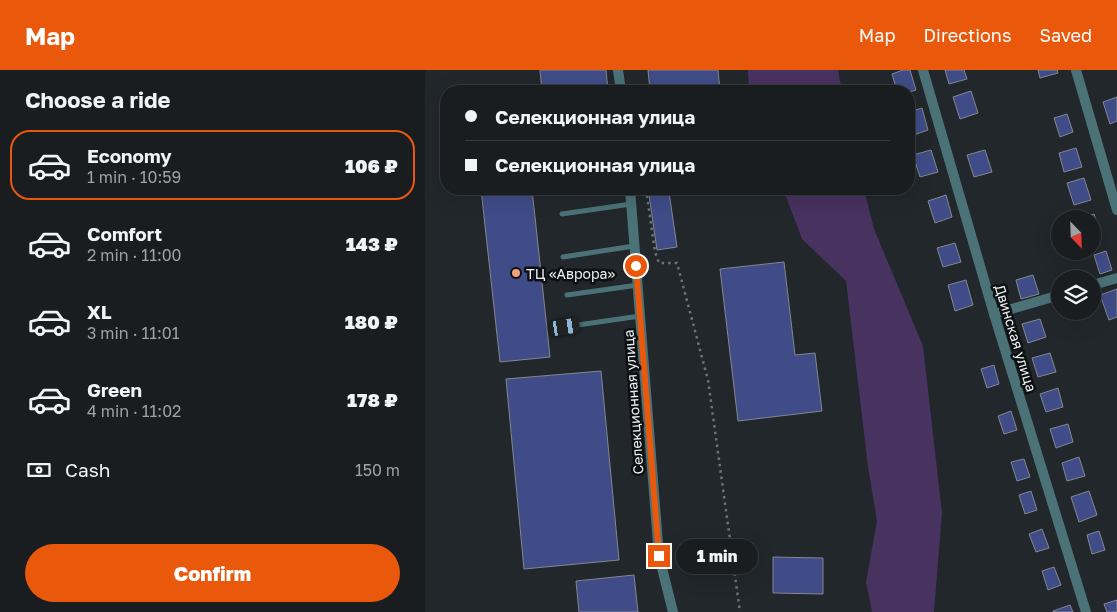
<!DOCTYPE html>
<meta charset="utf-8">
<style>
body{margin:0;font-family:"Golos Text",sans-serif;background:#222629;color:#f1f3f6;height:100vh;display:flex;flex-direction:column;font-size:19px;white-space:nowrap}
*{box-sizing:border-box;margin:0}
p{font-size:16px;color:#9fa2a5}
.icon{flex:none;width:28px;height:28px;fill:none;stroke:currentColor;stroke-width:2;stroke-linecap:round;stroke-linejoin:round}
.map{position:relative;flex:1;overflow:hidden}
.sheet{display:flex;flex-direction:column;background:#191d20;width:425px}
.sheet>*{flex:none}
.guide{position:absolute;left:15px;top:15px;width:475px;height:110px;border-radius:20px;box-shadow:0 5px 20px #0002,0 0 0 1px #373b3e;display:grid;align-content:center;height:110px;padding:0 25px;background:#191d20}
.needle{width:32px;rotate:157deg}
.controls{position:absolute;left:626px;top:140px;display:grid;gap:10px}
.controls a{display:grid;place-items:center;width:50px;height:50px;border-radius:50%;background:#191d20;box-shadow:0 5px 20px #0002,0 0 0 1px #373b3e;font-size:25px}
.end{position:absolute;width:22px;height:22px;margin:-11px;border:6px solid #ea580c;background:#fff;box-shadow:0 0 0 2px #fff}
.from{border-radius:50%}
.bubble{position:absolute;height:35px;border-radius:18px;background:#191d20;box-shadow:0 5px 20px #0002,0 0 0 1px #373b3e;font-size:16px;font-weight:800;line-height:35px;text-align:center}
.car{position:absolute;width:15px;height:30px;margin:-15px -8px;border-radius:6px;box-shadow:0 0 4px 1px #0007;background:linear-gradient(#222 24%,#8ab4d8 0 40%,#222 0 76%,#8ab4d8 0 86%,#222 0)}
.guide b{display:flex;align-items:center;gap:18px;height:48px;font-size:19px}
.guide b+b{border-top:1px solid #373b3e}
.guide i{width:12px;height:12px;background:#f1f3f6}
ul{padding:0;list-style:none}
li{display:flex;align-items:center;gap:15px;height:70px;margin:0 10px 8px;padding:0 15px;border:2px solid transparent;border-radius:20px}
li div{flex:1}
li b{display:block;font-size:19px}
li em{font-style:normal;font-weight:800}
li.current{border-color:#ea580c}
li>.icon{width:45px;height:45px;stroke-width:1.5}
h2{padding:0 25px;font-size:22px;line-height:60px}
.pay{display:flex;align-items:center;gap:12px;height:55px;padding:0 25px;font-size:19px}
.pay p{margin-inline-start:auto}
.button{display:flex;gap:10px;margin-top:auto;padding:10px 25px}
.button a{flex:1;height:58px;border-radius:30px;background:#ea580c;color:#fff;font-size:20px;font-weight:800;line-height:58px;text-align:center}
header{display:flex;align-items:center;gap:30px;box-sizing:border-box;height:70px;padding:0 25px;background:#ea580c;color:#fff}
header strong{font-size:24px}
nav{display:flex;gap:28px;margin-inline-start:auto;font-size:18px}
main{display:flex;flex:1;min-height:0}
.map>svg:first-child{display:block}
.green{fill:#483260}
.building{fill:#3f4c87;stroke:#84878e}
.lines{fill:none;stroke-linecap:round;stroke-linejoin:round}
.path{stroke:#6e7376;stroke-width:2.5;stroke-dasharray:2.5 4;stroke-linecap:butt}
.lane{stroke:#4b7277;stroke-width:5}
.street{stroke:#4b7277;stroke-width:10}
.route{stroke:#ea580c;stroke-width:6}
.poi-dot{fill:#f1a17d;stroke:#0d1011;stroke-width:2}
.labels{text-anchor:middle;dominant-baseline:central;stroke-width:5;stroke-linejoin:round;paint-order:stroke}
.poi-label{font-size:14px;fill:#eef2f5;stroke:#0d1011;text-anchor:start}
.street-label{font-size:14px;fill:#eef2f5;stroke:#0d1011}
</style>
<header>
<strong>Map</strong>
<nav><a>Map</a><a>Directions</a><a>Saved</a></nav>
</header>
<main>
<section class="sheet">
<h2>Choose a ride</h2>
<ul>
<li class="current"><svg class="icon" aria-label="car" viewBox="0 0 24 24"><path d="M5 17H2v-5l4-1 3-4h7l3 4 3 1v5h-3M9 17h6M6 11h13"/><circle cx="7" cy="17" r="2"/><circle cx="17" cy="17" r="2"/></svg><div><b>Economy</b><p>1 min · 10:59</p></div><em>106 ₽</em></li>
<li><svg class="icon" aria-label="car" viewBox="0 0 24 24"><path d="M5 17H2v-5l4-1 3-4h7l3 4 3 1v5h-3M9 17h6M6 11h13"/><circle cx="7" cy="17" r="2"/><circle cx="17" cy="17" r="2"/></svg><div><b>Comfort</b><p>2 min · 11:00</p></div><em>143 ₽</em></li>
<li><svg class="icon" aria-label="car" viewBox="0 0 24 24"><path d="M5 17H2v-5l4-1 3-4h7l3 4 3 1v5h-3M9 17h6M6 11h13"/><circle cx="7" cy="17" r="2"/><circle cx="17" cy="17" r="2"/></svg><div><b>XL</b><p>3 min · 11:01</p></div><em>180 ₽</em></li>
<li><svg class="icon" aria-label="car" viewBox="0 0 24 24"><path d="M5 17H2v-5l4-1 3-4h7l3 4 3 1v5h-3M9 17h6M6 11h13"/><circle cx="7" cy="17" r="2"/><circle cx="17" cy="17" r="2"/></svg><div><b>Green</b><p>4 min · 11:02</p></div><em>178 ₽</em></li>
</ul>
<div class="pay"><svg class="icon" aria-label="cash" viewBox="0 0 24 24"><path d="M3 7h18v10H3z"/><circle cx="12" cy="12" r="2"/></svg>Cash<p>150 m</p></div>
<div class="button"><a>Confirm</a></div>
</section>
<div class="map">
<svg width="692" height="542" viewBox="0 0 692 542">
<rect width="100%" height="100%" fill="#21272b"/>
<g class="green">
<polygon points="323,0 413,0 417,21 324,21"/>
<polygon points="358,119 439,119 449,159 498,276 517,443 509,542 447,542 441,512 452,451 443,397 421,211 377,169"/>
</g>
<g class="building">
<polygon points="115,0 181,0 183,21 117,21"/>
<polygon points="223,0 293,0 295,21 225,21"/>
<polygon points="478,0 485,0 491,20 484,22 472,21 467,4"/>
<polygon points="520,0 539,0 542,9 524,14"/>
<polygon points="613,0 632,0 633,3 615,8"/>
<polygon points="546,21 553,43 535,49 528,27"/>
<polygon points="692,27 692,51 685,54 678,32"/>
<polygon points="497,38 503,60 486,66 484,42"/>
<polygon points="642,44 648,62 635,67 629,48"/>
<polygon points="651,78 657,97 639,102 634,83"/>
<polygon points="506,80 513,102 495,107 488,85"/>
<polygon points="560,80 567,102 549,107 542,85"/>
<polygon points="659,108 666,130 649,135 642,113"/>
<polygon points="56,119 107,119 125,287 75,292"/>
<polygon points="244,122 252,177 232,180 224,125"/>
<polygon points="521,125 527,147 510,153 503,131"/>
<polygon points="669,144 675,162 668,165 668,149 657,148"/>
<polygon points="530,173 536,192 518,197 512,178"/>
<polygon points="681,181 687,200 675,204 669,185"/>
<polygon points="359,192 370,285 390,283 397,341 313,351 295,199"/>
<polygon points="608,205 614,224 596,229 591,210"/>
<polygon points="541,210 548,235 530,241 523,215"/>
<polygon points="692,219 692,247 684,250 675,225"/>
<polygon points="615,249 621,267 603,273 597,254"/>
<polygon points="625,283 631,302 613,307 607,288"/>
<polygon points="569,295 574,314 562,318 556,299"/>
<polygon points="176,301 194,490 99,499 81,309"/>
<polygon points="633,318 638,337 621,342 615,324"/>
<polygon points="586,341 592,360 579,364 573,346"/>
<polygon points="643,354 648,372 631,378 625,359"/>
<polygon points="654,387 660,406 642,411 637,393"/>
<polygon points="599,389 605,407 592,411 586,392"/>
<polygon points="606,421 612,440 600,444 594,425"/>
<polygon points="664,421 672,445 654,452 646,427"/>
<polygon points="617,459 624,478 611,482 604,464"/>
<polygon points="674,461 680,480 667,484 662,465"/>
<polygon points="348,487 398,488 398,524 348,523"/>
<polygon points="629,497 636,515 623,520 617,501"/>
<polygon points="209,505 213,542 154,542 151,511"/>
<polygon points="692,530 692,542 682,542 679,534"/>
<polygon points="645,535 648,542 628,542 628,541"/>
</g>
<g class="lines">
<polyline class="path" points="221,119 230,182 234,193 252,193 283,310 315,542"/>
<g class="lane">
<polyline points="137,144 206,134"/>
<polyline points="138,187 209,176"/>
<polyline points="142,225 213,215"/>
<polyline points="139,257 215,246"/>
</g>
<g class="street">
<polyline points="193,0 196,21"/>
<polyline points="498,0 569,244 661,542"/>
<polyline points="651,0 692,140"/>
<polyline points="205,119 234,486 248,542"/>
<polyline points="668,215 692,208"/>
<polyline points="569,244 635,225"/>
</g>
</g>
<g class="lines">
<polyline class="route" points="211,196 234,486"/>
</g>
<circle class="poi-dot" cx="91" cy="203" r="5"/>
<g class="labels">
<g class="poi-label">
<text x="101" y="203">ТЦ «Аврора»</text>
</g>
<g class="street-label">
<text transform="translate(591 268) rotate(73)">Двинская улица</text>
<text transform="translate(208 332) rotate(-94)">Селекционная улица</text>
</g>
</g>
</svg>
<div class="controls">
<a><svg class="needle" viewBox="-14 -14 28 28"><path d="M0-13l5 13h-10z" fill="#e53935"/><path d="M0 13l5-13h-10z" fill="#9fa2a5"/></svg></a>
<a><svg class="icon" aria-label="layers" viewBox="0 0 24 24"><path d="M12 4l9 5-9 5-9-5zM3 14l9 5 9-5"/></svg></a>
</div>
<i class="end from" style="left:211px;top:196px"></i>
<i class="end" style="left:234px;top:486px"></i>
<div class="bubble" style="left:251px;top:469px;width:82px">1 min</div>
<i class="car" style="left:140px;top:257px;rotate:81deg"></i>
<div class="guide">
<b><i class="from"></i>Селекционная улица</b>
<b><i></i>Селекционная улица</b>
</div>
</div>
</main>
